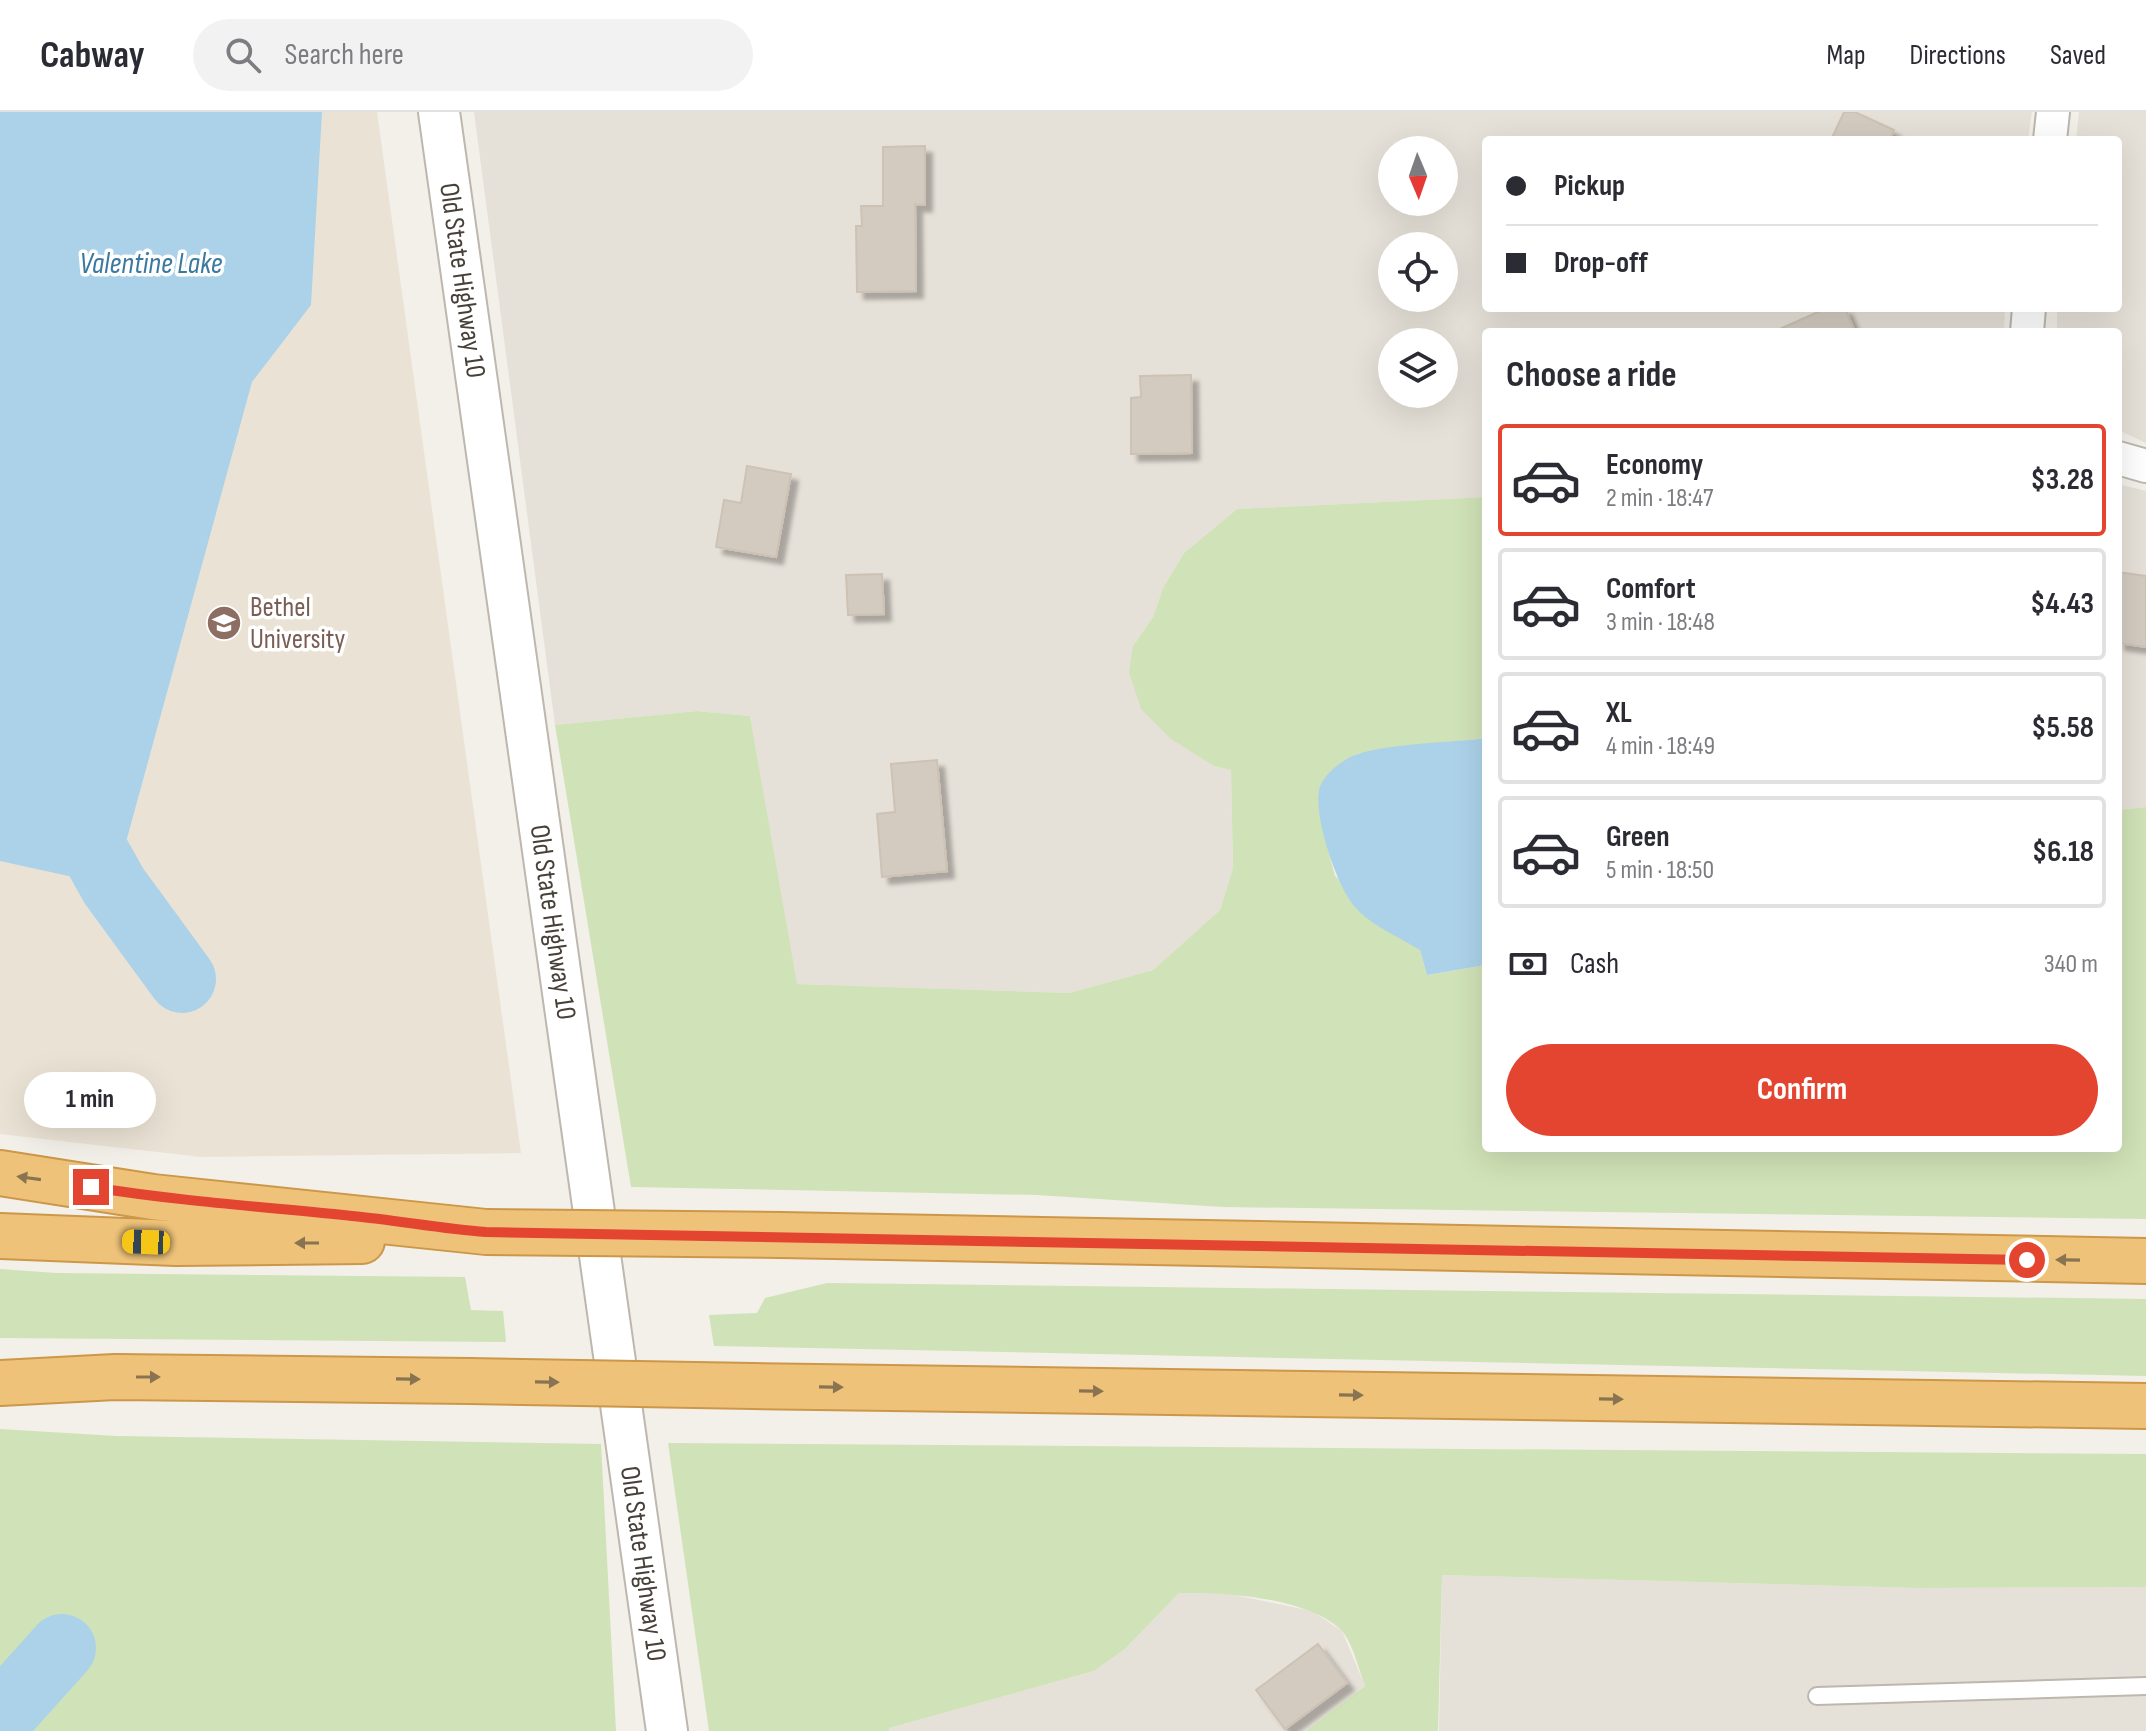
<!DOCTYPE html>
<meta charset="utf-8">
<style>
body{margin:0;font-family:"Sofia Sans Condensed",sans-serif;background:#f2f2f3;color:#2b2b33;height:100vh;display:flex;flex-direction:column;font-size:30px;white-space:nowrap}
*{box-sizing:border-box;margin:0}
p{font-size:26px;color:#7c7c81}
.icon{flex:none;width:44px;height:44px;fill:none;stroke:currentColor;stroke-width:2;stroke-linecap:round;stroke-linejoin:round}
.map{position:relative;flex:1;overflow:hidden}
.details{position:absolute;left:1482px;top:216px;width:640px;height:824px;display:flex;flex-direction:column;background:#fff;border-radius:8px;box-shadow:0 8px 32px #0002}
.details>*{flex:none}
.guide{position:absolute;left:1482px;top:24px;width:640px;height:176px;border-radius:8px;box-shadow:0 8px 32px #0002;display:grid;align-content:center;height:176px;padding:0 24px;background:#fff}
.needle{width:52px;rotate:178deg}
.buttons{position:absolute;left:1378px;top:24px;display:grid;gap:16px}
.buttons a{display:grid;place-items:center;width:80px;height:80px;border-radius:50%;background:#fff;box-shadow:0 8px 32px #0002;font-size:40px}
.end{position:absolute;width:36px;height:36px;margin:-18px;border:10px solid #e34530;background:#fff;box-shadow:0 0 0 4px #fff}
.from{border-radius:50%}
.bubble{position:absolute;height:56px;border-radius:28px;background:#fff;box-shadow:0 8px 32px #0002;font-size:26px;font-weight:700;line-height:56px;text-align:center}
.car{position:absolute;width:24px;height:48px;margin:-24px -12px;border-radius:10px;box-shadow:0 0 6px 2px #0007;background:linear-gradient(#f5c518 24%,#345 0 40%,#f5c518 0 76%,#345 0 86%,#f5c518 0)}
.guide b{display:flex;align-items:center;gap:28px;height:76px;font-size:30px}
.guide b+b{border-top:2px solid #e1e1e2}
.guide i{width:20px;height:20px;background:#2b2b33}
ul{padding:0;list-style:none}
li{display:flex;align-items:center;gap:24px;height:112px;margin:0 16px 12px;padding:0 8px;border:4px solid #e1e1e2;border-radius:8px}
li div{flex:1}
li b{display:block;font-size:30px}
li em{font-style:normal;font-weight:700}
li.on{border-color:#e34530}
li>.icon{width:72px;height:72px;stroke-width:1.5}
h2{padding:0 24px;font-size:36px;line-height:96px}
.pay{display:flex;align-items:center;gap:20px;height:88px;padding:0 24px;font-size:30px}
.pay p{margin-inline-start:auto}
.primary-button{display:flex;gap:16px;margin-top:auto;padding:16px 24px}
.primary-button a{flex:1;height:92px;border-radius:48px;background:#e34530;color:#fff;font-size:32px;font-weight:700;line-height:92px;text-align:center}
header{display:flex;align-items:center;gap:48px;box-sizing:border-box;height:112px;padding:0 40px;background:#fff;border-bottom:2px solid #e1e1e2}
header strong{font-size:38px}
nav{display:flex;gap:44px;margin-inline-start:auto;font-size:28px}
.search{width:560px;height:72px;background:#f2f2f3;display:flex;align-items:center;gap:20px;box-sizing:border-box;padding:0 28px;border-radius:44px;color:#7c7c81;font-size:30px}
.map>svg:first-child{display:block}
.residential{fill:#e6e1d8;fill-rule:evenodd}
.education{fill:#eae3d5}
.green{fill:#d0e2b7}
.water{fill:#acd2e9}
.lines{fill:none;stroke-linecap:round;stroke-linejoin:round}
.river{stroke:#acd2e9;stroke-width:68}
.building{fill:#d3cbc0;stroke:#cdc2b4;stroke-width:2;filter:url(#shadow)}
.service-casing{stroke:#bdb7ad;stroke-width:20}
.minor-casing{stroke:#bdb7ad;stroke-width:36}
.tertiary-casing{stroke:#bdb7ad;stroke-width:44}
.motorway-casing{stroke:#cc9749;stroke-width:48}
.service{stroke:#fff;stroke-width:16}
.minor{stroke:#fff;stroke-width:32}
.tertiary{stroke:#fff;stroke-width:40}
.motorway{stroke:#eec379;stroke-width:44}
.motorway-bridge-casing{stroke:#cc9749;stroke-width:48;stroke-linecap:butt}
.motorway-bridge{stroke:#eec379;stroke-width:44}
.oneway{fill:#897452}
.route{stroke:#e34530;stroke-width:10}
.labels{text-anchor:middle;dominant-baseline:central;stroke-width:7;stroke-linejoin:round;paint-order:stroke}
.street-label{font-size:28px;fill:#464038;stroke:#fff}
.education-label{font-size:28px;fill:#785e54;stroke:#fff;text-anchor:start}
.water-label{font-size:30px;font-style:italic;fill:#3b799f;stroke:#fff}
</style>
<header>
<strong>Cabway</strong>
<div class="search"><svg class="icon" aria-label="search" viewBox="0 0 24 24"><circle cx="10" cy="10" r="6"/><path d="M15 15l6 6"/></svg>Search here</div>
<nav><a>Map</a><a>Directions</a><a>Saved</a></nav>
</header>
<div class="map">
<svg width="2146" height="1619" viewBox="0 0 2146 1619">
<defs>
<filter id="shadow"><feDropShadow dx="7" dy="7" stdDeviation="2" flood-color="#0004"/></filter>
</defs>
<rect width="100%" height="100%" fill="#f3efe9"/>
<g class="residential">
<path d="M474,0H2032L2028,28H1486V196H2005L2004,220H1486V385L1237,397L1184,441L1163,476L1153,505L1133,534L1214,654L1231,658L1233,756L1220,798L1153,858L1069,881L796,872L750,604L697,599L555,613ZM1392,38H1444V90H1392ZM1392,134H1444V186H1392ZM1392,230H1444V282H1392Z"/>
<polygon points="2079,0 2146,0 2146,331 2118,318 2118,220 2057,220 2057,196 2118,196 2118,28 2076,28"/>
<polygon points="2118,372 2146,379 2146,695 2118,698"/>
<polygon points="1442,1463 1918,1476 2146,1475 2146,1619 1439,1619"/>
<polygon points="1221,1480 1312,1499 1342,1519 1365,1574 1306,1619 889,1619 889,1616 1094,1559 1125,1537 1179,1481"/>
</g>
<polygon class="education" points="0,0 377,0 521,1041 201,1045 0,1022"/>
<g class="green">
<polygon points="1486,385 1486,626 1357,642 1319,678 1325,727 1335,764 1420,838 1427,863 1486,853 1486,1036 2118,1036 2118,698 2146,695 2146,1107 1223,1095 1037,1083 631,1075 555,613 697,599 750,604 797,872 1069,881 1153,858 1220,798 1233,756 1231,658 1214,654 1171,627 1141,597 1129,560 1133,534 1153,505 1163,476 1184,441 1237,397"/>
<polygon points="0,1157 56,1161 465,1165 471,1198 503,1199 506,1230 0,1226"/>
<polygon points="827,1171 2146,1187 2146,1264 714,1234 709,1203 757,1201 765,1186"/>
<polygon points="0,1317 116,1324 601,1332 616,1619 0,1619"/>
<path d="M668,1331L2146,1342V1475L1918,1476L1442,1463L1438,1619H1306L1365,1574C1359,1558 1352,1528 1340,1517C1304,1485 1225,1480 1179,1481L1125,1537L1094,1559L889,1616V1619H709Z"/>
</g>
<g class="water">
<polygon points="0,0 322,0 311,193 252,270 114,774 0,749"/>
<path d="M1486,626V853L1427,863L1420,838C1398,824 1371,814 1354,794C1336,772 1314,706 1319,678C1322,663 1344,646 1358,642C1393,631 1448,631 1486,626Z"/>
</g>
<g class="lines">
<g class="river">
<polyline points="0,571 114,774 182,867"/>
<polyline points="0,1605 62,1536"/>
</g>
</g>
<g class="building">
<polygon points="1844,0 1855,0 1894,18 1889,28 1831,28"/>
<polygon points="925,34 925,93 915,92 916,179 857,180 856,114 862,114 861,94 883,94 883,35"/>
<polygon points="1827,196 1845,196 1855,220 1773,220"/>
<polygon points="1191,263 1192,341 1131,342 1131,286 1141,285 1140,264"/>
<polygon points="747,354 791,362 776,445 716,435 724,388 741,391"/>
<polygon points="2118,460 2146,464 2146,535 2118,531"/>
<polygon points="882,462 884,502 848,503 846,463"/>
<polygon points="937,648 947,759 882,765 877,702 895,700 891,652"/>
<polygon points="1318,1532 1347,1571 1285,1617 1256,1578"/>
</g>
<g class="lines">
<g class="service-casing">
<polyline id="service" points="1817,1584 2146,1574"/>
</g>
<g class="minor-casing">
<g id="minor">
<polyline points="2050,28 2053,0"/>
<polyline points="2027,220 2029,196"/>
<polyline points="2118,346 2146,354"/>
</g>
</g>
<g class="tertiary-casing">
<g id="tertiary">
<path id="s1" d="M439,0L667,1619"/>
</g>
</g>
<g class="motorway-casing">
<g id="motorway">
<polyline points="0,1061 153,1085 486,1120"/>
<polyline points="781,1123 2146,1149"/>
<polyline points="0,1124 176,1131 362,1129"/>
<polyline points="0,1271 115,1265 469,1269"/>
<polyline points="753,1274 2146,1294"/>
</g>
</g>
<use href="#service" class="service"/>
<use href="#minor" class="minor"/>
<use href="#tertiary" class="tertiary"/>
<use href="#motorway" class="motorway"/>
<g class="motorway-bridge-casing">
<g id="motorway-bridge">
<polyline points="486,1120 781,1123"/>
<polyline points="469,1269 753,1274"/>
</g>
</g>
<use href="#motorway-bridge" class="motorway-bridge"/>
</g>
<defs><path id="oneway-solid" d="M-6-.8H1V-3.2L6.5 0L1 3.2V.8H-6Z" transform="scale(2)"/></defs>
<g class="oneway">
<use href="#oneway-solid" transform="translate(29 1066) rotate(-172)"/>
<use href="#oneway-solid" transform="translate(307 1131) rotate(180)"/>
<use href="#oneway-solid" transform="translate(2068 1148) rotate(-179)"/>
<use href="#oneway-solid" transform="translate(148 1265)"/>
<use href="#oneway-solid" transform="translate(408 1267) rotate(1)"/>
<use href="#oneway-solid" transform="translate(547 1270) rotate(1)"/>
<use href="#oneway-solid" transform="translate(831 1275) rotate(1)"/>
<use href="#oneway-solid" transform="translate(1091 1279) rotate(1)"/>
<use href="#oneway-solid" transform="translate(1351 1283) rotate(1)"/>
<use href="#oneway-solid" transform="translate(1611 1287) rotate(1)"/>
</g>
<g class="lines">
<path class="route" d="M91,1075C178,1089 265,1095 352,1104C397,1108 441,1117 486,1120L2027,1148"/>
</g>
<defs>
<g id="university-disc" transform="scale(1.8)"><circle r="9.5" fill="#8d6e63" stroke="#fff"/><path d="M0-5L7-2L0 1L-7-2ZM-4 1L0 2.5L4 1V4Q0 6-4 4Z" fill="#fff"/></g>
</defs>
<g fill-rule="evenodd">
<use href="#university-disc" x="224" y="511"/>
</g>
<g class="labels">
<g class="street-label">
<text stroke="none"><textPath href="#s1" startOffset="170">Old State Highway 10</textPath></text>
<text stroke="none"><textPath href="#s1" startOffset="818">Old State Highway 10</textPath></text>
<text stroke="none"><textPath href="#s1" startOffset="1466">Old State Highway 10</textPath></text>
</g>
<g class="education-label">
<text x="250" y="495">Bethel<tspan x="250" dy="32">University</tspan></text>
</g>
<g class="water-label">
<text x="151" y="152">Valentine Lake</text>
</g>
</g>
</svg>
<div class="buttons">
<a><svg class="needle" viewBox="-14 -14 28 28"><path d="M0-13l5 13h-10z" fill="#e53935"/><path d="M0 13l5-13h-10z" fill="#7c7c81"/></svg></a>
<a><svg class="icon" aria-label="locate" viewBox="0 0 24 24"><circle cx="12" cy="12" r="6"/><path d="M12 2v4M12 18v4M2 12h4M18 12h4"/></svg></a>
<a><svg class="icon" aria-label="layers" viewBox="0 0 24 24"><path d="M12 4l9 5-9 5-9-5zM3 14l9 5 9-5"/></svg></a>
</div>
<i class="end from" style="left:2027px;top:1148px"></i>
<i class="end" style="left:91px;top:1075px"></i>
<div class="bubble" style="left:24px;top:960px;width:132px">1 min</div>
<i class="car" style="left:146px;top:1130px;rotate:272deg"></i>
<div class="guide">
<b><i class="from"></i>Pickup</b>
<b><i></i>Drop-off</b>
</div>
<section class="details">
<h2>Choose a ride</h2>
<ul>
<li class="on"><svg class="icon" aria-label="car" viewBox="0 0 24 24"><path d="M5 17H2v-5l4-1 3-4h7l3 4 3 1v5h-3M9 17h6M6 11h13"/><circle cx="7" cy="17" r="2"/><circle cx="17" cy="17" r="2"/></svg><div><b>Economy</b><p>2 min · 18:47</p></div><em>$3.28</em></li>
<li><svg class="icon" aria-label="car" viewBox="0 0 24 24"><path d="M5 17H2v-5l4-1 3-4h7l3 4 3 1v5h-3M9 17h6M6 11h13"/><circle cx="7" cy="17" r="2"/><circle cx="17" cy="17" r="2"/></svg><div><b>Comfort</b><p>3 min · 18:48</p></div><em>$4.43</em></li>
<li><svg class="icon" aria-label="car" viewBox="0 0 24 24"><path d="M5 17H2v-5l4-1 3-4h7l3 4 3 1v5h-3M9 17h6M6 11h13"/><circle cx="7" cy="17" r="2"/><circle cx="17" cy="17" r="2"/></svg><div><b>XL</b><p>4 min · 18:49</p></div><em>$5.58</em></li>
<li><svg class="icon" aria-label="car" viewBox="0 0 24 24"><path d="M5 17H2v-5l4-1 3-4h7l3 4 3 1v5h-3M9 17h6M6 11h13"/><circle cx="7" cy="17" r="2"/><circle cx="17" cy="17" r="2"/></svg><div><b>Green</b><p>5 min · 18:50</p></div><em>$6.18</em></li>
</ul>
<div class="pay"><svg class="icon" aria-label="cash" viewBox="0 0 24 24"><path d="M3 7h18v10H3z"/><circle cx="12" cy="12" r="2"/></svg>Cash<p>340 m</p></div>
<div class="primary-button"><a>Confirm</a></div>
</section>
</div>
